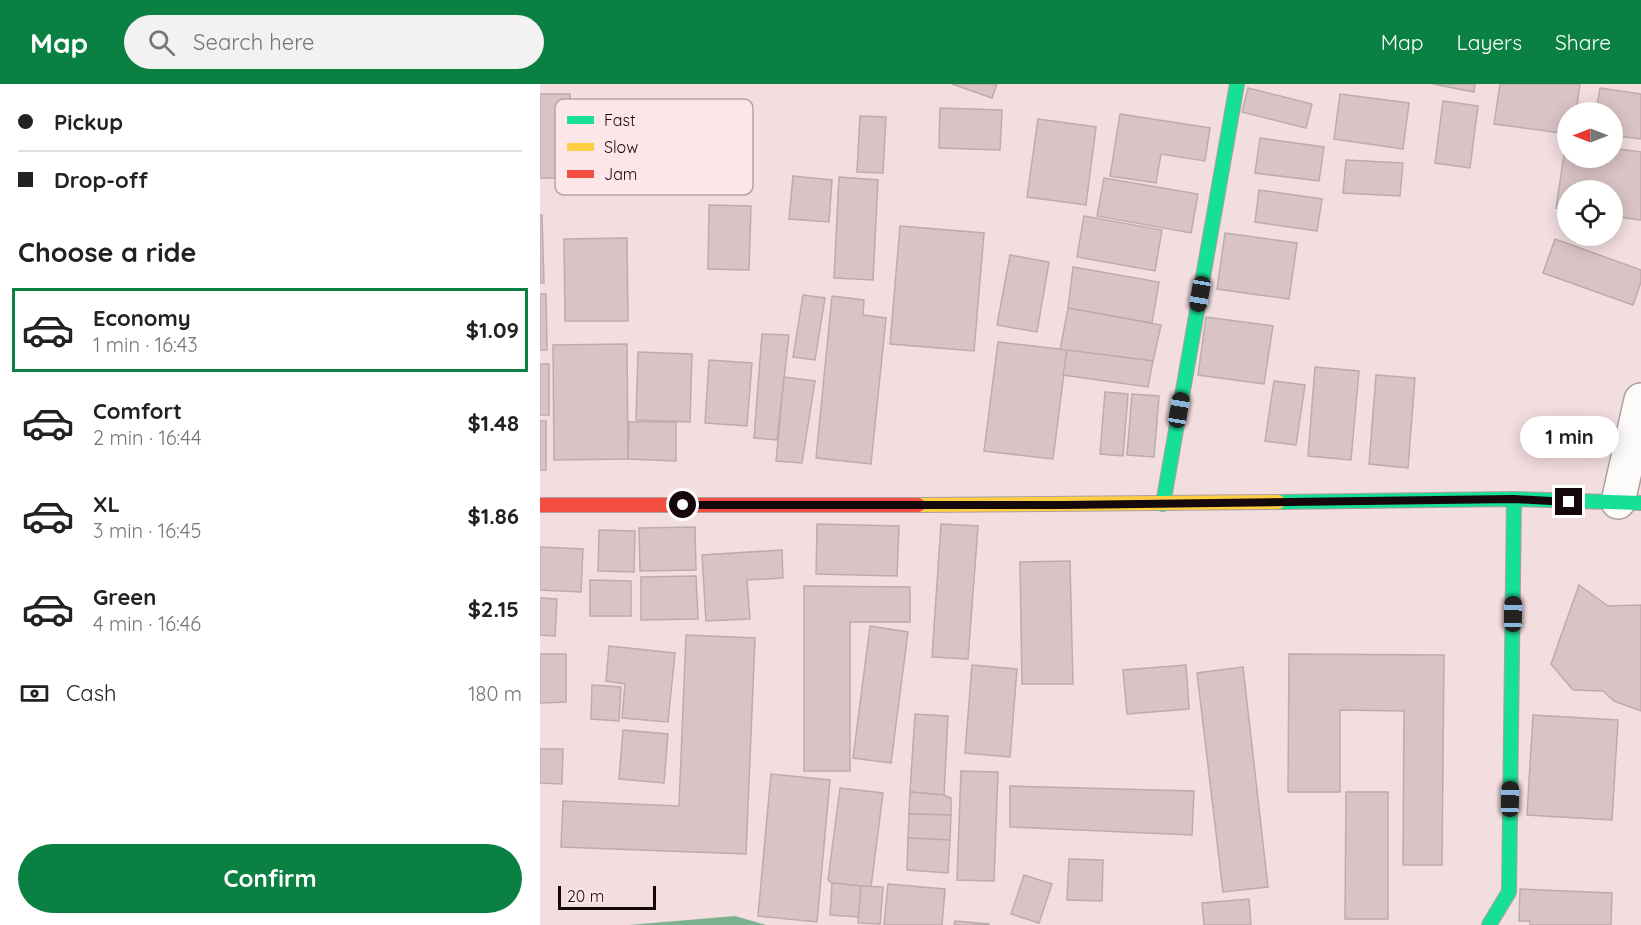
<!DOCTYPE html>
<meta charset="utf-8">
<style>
body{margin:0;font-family:Quicksand,sans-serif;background:#f2f2f2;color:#222;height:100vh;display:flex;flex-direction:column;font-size:22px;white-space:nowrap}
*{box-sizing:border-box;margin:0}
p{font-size:20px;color:#767676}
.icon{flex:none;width:33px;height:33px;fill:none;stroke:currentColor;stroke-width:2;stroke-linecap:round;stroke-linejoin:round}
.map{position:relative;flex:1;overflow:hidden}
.panel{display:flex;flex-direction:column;background:#fff;width:540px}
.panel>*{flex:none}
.banner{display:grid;align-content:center;height:132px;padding:0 18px;background:#fff}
.needle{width:39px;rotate:270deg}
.tools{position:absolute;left:1017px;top:18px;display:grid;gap:12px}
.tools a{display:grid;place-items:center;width:66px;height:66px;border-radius:50%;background:#fff;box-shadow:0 3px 15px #0003;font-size:30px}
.scale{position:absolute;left:18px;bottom:15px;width:98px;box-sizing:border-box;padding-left:6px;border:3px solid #14080a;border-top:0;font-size:16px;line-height:21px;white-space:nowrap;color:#14080a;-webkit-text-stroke:4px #fde6e8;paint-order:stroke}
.end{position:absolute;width:27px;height:27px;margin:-14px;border:8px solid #14080a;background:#fff;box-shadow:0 0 0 3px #fff}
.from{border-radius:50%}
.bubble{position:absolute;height:42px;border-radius:21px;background:#fff;box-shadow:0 3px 15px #0003;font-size:20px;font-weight:700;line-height:42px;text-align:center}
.car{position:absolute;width:18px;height:36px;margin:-18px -9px;border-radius:8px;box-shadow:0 0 4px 2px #0007;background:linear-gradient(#222 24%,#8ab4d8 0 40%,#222 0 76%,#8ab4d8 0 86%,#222 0)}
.banner b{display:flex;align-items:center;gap:21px;height:57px;font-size:22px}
.banner b+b{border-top:2px solid #e0e0e0}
.banner i{width:15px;height:15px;background:#222}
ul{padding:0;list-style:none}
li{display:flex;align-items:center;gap:18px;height:84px;margin:0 12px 9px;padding:0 6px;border:3px solid transparent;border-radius:0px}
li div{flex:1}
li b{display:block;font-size:22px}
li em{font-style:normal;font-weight:700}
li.active{border-color:#0b8043}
li>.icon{width:54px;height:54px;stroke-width:1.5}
h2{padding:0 18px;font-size:27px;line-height:72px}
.pay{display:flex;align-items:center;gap:15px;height:66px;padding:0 18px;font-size:22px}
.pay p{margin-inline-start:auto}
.button{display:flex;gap:12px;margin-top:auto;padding:12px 18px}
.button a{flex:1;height:69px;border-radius:36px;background:#0b8043;color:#fff;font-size:24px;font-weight:700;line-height:69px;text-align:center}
header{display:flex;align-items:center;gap:36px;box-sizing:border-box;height:84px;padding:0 30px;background:#0b8043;color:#fff}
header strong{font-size:28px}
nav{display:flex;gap:33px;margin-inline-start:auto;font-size:21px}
.search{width:420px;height:54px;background:#f2f2f2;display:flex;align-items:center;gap:15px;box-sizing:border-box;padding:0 21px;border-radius:33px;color:#767676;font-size:22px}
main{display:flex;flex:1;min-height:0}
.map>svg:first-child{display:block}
.water{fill:#7db08f}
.building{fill:#d9c3c5;stroke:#bcacae;stroke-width:1.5}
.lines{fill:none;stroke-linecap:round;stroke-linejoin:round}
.street-casing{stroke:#ae9ea0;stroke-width:36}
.fast-casing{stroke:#ae9ea0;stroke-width:16}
.slow-casing{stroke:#ae9ea0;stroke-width:16}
.jam-casing{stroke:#ae9ea0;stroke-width:16}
.street{stroke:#fdfafa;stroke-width:33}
.fast{stroke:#16e098;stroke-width:14}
.slow{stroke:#ffcf43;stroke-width:14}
.jam{stroke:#f24e42;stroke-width:14}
.route{stroke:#14080a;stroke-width:8}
.key{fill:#fde6e8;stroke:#b7a3a5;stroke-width:1.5}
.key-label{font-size:16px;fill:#14080a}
</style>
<header>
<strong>Map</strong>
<div class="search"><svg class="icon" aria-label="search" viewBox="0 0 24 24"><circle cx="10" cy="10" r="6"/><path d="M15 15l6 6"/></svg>Search here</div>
<nav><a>Map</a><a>Layers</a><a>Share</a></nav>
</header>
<main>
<section class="panel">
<div class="banner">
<b><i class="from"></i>Pickup</b>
<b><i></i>Drop-off</b>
</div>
<h2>Choose a ride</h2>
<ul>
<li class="active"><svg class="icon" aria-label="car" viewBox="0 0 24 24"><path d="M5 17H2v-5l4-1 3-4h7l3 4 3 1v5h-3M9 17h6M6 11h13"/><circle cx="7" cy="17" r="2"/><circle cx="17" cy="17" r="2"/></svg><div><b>Economy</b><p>1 min · 16:43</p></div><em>$1.09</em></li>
<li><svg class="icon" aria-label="car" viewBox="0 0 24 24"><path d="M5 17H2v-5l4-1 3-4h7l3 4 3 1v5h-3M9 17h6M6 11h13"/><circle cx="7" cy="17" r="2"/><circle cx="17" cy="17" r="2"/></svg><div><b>Comfort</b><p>2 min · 16:44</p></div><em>$1.48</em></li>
<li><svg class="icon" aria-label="car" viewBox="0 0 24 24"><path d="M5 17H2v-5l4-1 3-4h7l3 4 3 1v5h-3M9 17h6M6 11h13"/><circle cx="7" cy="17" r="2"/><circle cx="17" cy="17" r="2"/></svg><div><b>XL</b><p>3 min · 16:45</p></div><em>$1.86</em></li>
<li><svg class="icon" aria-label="car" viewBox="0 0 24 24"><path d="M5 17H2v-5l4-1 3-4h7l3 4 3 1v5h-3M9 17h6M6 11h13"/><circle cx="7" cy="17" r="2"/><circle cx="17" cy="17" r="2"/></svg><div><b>Green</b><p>4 min · 16:46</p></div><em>$2.15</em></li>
</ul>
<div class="pay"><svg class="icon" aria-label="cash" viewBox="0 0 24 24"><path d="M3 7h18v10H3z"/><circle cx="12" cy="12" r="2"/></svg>Cash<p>180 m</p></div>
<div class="button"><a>Confirm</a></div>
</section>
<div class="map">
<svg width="1101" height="841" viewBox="0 0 1101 841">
<rect width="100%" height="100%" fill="#f2dddf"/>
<polygon class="water" points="195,832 226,841 89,841"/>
<g class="building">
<polygon points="412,0 457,0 452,14"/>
<polygon points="893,0 935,0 934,8"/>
<polygon points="960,0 1040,0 1036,28 1028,28 1028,50 954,40"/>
<polygon points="708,4 772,20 766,44 702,28"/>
<polygon points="1060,4 1101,10 1101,55 1072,51 1072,28 1056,28"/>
<rect x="0" y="10" width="30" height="84"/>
<polygon points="800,10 869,19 863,65 794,55"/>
<polygon points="903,17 938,22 930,84 895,79"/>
<polygon points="400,24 462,26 460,66 399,64"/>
<polygon points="580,30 670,44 665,77 621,70 616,99 570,92"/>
<polygon points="320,32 346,33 343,89 317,88"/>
<polygon points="498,35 556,43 546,121 487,113"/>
<polygon points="720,54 784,63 779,97 715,89"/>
<polygon points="1026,58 1028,74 1072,74 1072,64 1101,68 1101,136 1072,132 1072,106 1028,106 1028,125 1016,124"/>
<polygon points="806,76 863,79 860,112 803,109"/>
<polygon points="253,92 292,96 289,138 249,135"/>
<polygon points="299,93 338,96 333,196 294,194"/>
<polygon points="564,94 658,110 651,149 557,132"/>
<polygon points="719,106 782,115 777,147 715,138"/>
<polygon points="169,121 211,122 209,186 168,185"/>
<polygon points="0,131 2,131 4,199 0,199"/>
<polygon points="544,132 622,146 615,187 537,173"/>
<polygon points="360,142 444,149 434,267 350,260"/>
<polygon points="685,149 757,159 749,215 677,205"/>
<polygon points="87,154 88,237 25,237 24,155"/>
<polygon points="1015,155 1101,186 1101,198 1093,221 1003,189"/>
<polygon points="470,171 509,178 497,248 457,241"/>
<polygon points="533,183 619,198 612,239 528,224"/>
<polygon points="0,210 6,210 7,266 0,266"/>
<polygon points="263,211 285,214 275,276 253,273"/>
<polygon points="292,212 324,216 323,231 346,234 331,380 276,374"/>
<polygon points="528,224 621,241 613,277 520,266"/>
<polygon points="666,233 733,242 724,300 658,291"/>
<polygon points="222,250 249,251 237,356 214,354"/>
<polygon points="458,258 527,266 513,375 444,367"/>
<polygon points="87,260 88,375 14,376 13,261"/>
<polygon points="527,266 613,277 608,303 523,291"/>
<polygon points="98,268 152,270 150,338 96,336"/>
<polygon points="169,276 212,279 207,342 165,339"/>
<rect x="0" y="280" width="9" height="51"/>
<polygon points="775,283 819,287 811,376 768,372"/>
<polygon points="836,291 875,294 868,384 829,380"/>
<polygon points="244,293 275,297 262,379 236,377"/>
<polygon points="734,297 765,301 756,361 725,357"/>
<polygon points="565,308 588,310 583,372 560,370"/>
<polygon points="592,310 619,312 614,373 587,371"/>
<rect x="0" y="337" width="6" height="49"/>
<polygon points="89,338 136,338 136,377 88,375"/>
<polygon points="277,440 359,442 357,492 276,490"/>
<polygon points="401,440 438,442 428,575 392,573"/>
<polygon points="155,443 156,486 100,487 99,444"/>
<polygon points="59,446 95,447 94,488 58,487"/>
<polygon points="0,463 43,465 41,508 0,506"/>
<polygon points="242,466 243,494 207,496 210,535 166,537 162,471"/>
<polygon points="530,477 533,600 482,600 480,478"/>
<polygon points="156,492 158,535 101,536 101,493"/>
<polygon points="50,496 91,497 91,532 50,532"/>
<polygon points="1039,501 1068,522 1101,521 1101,627 1074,617 1063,607 1033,606 1011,580"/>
<polygon points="264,502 370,503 370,538 310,538 310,687 264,687"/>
<polygon points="0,514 17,515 15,552 0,551"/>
<polygon points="330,542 368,548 351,679 313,674"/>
<polygon points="146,551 215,554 206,770 21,763 23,717 139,722"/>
<polygon points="69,562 135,569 128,638 82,634 85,600 66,597"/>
<polygon points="0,570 26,570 26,618 0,619"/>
<polygon points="749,570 904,571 902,781 863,781 864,627 800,626 800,708 748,708"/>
<polygon points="432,581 477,585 470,673 425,669"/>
<polygon points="646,581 649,625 587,630 583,586"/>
<polygon points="703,583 728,803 683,808 657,589"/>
<polygon points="52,601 81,603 79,637 51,635"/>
<polygon points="375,630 408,632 404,711 370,708"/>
<polygon points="993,631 1078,636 1072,736 987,731"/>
<polygon points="83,646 128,650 124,699 79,695"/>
<polygon points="0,665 23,665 22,700 0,699"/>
<polygon points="421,687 458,688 454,797 417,796"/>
<polygon points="231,690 290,696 277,838 218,832"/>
<polygon points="470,702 654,707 652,751 470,743"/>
<polygon points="300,704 343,709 331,803 292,799 288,796"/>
<polygon points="370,708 404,711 411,714 411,731 369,730"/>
<polygon points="806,708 848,708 848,835 805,835"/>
<polygon points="369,730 411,731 410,756 368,754"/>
<polygon points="368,754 410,756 408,789 367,786"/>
<polygon points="529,775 563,776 562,817 527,816"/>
<polygon points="484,791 512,800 499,839 471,830"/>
<polygon points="292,799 321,802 319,833 290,831"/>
<polygon points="348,800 405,805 402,841 344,841"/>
<polygon points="321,802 343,803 340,840 318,839"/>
<polygon points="980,805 1072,809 1071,841 990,841 990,837 979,837"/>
<polygon points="709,815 711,841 664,841 662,819"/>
<polygon points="415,837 449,840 449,841 414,841"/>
</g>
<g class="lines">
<g class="street-casing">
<polyline id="street" points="1078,418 1101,316"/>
</g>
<g class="fast-casing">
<g id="fast">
<polyline points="738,418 974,415 1101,419"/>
<polyline points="623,420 697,0"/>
<polyline points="949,841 969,808 974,415"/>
</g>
</g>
<g class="slow-casing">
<polyline id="slow" points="378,421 738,418"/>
</g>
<g class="jam-casing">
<polyline id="jam" points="0,421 378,421"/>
</g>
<use href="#street" class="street"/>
<use href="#fast" class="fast"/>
<use href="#slow" class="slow"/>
<use href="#jam" class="jam"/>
</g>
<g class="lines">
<polyline class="route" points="143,421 523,421 974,415 1029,418"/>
</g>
<rect x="15" y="15" width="198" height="96" rx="9" class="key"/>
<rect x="27" y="32" width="27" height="8" fill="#16e098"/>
<rect x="27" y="59" width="27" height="8" fill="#ffcf43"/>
<rect x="27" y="86" width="27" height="8" fill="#f24e42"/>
<g class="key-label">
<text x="64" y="42">Fast</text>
<text x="64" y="69">Slow</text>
<text x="64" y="96">Jam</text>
</g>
</svg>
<div class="tools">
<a><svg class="needle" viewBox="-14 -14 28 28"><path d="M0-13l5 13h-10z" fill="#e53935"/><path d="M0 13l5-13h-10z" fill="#767676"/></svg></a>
<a><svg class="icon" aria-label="locate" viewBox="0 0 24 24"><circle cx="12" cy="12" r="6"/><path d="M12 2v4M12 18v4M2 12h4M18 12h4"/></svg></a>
</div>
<div class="scale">20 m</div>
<i class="end from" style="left:143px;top:421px"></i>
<i class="end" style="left:1029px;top:418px"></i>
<div class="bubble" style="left:980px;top:332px;width:99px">1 min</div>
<i class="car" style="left:660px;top:210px;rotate:190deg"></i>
<i class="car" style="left:639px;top:326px;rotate:10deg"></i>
<i class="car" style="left:973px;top:530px;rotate:1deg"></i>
<i class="car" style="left:970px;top:715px;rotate:1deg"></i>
</div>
</main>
